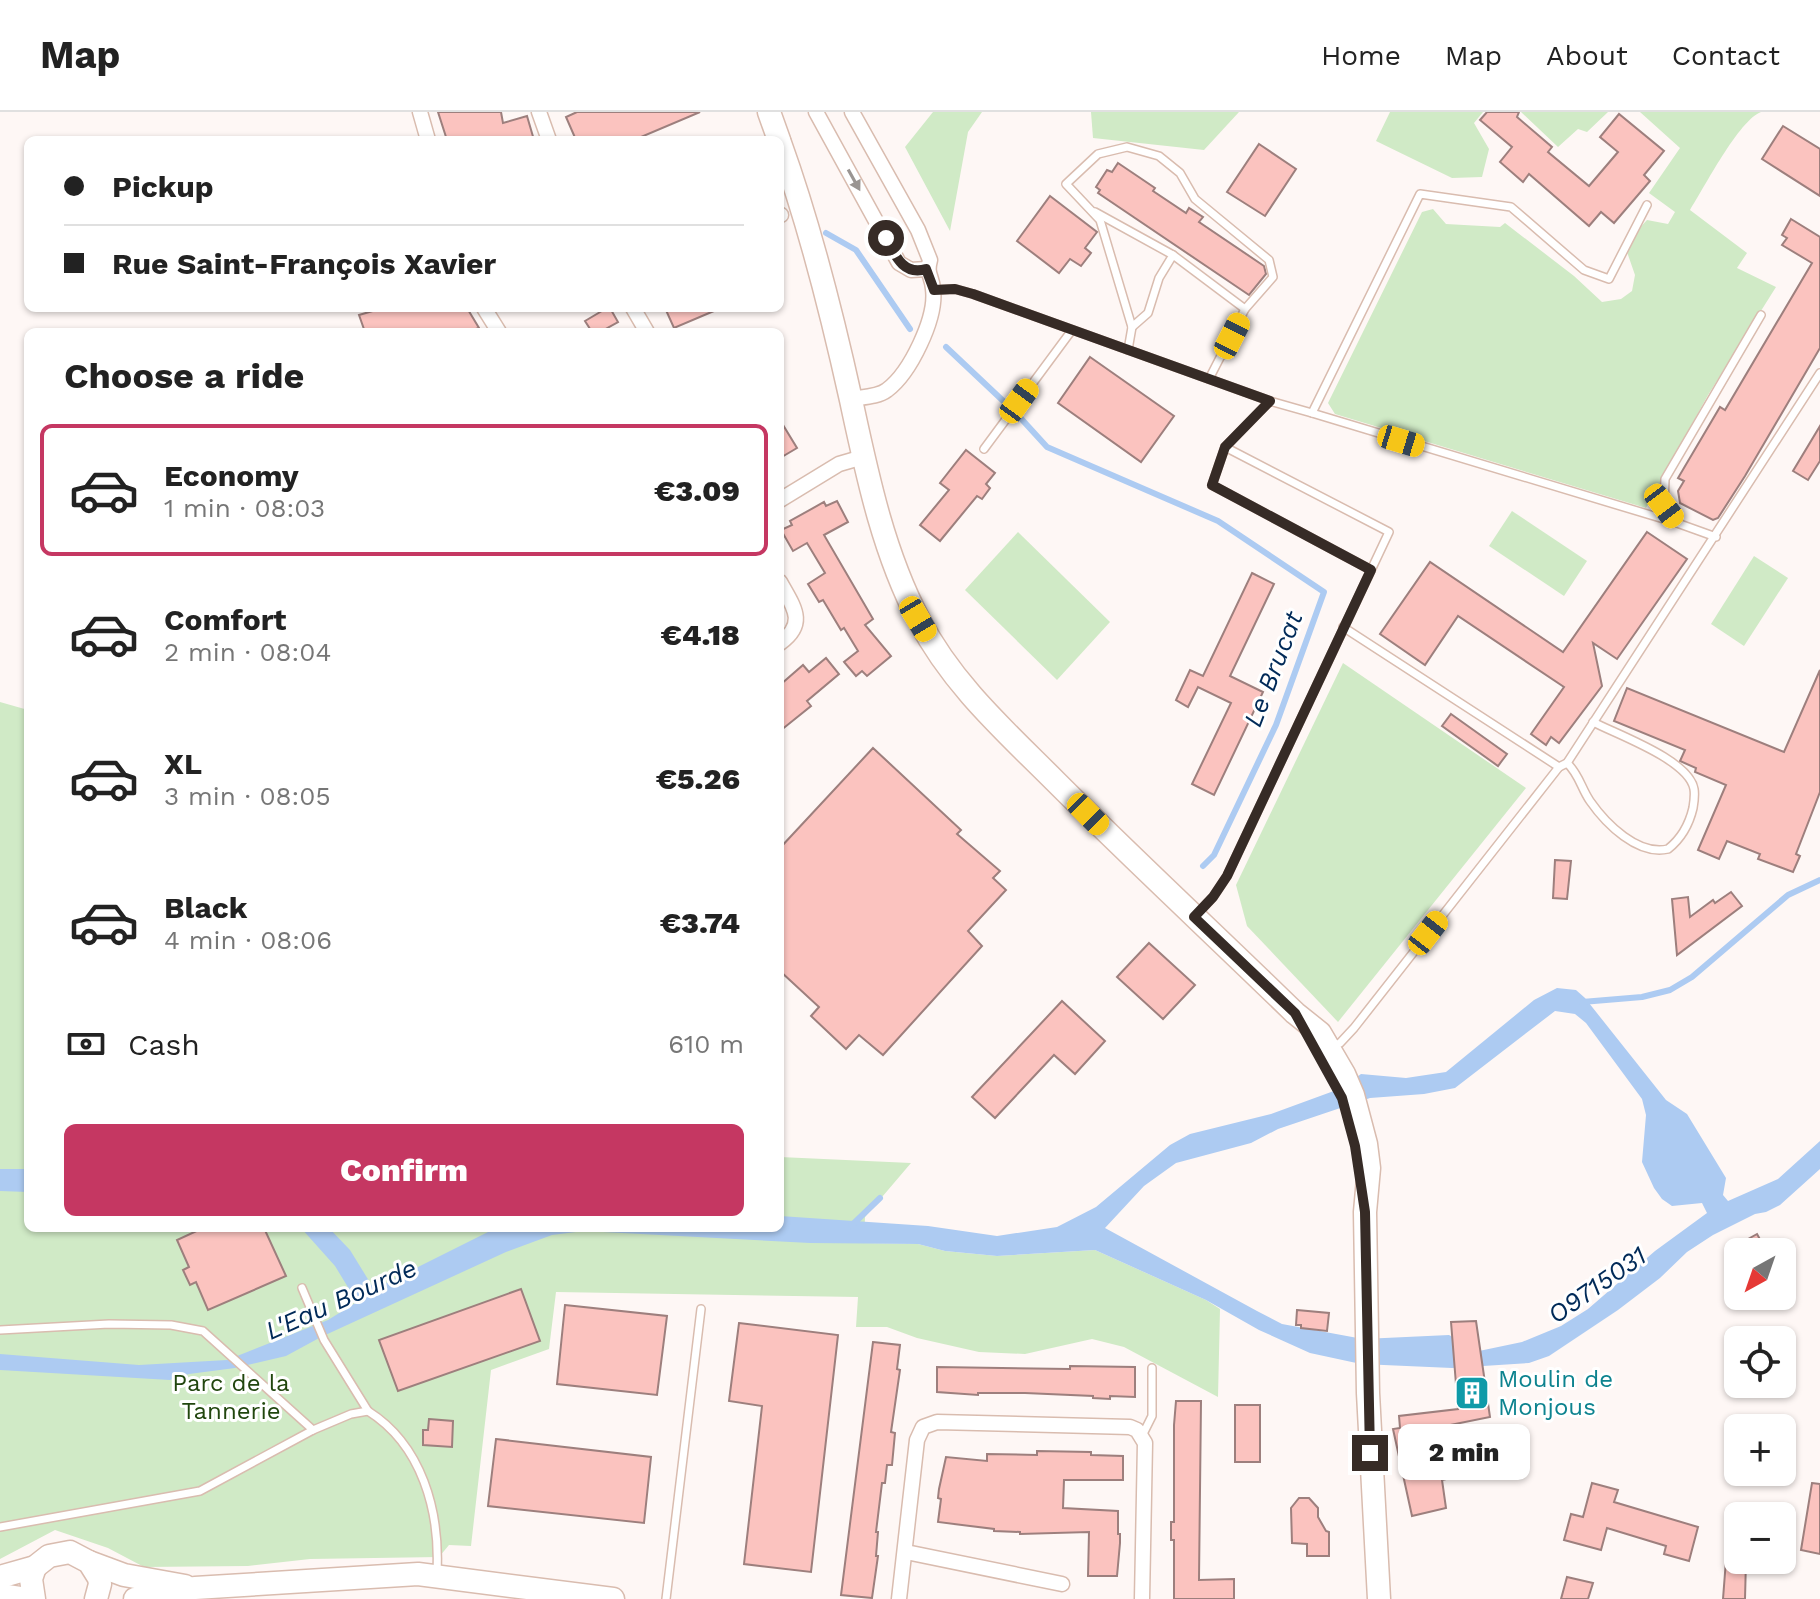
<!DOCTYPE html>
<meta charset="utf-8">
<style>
body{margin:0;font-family:"Work Sans",sans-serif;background:#f6f6f6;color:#222;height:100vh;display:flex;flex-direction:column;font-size:30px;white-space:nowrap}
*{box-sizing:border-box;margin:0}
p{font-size:26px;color:#767676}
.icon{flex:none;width:44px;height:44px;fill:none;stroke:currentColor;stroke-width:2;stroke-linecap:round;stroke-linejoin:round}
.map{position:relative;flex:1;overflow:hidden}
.details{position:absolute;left:24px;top:216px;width:760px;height:904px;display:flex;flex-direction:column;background:#fff;border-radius:12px;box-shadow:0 2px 6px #0004}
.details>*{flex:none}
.guide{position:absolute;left:24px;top:24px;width:760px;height:176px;border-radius:12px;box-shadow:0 2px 6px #0004;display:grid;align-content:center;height:176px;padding:0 40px;background:#fff}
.needle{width:52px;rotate:220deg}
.buttons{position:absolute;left:1724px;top:1126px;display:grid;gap:16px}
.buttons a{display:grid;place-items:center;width:72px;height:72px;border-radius:12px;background:#fff;box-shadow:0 2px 6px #0004;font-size:40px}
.end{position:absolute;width:36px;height:36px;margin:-18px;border:10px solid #362b26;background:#fff;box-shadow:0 0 0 4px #fff}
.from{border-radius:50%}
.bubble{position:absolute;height:56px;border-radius:12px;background:#fff;box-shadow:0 2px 6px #0004;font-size:26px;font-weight:800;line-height:56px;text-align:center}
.car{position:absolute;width:24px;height:48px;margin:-24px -12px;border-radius:10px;box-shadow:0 0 6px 2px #0007;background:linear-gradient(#f5c518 24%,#345 0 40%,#f5c518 0 76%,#345 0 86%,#f5c518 0)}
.guide b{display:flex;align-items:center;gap:28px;height:76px;font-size:30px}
.guide b+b{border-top:2px solid #e0e0e0}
.guide i{width:20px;height:20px;background:#222}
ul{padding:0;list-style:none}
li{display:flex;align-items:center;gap:24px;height:132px;margin:0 16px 12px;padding:0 24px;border:4px solid transparent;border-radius:12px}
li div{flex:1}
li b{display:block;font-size:30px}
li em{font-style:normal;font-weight:800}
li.selected{border-color:#c53762}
li>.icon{width:72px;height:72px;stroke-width:1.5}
h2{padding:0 40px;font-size:36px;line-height:96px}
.pay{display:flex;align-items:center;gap:20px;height:88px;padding:0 40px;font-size:30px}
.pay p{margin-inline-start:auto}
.primary-button{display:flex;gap:16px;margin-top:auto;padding:16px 40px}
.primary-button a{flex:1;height:92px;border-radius:12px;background:#c53762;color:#fff;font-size:32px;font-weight:800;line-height:92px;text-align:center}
header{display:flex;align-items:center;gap:48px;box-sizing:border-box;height:112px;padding:0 40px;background:#fff;border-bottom:2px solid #e0e0e0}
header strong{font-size:38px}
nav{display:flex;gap:44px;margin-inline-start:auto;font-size:28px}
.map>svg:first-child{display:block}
.green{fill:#d0eac6}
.water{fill:#adcbf2;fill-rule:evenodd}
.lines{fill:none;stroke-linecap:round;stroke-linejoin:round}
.stream{stroke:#adcbf2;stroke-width:6}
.building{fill:#fbc3bf;stroke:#9d7f7d;stroke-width:2}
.lane-casing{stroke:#d9bcaf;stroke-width:10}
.street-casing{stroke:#d9bcaf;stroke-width:17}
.secondary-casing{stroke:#d9bcaf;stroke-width:25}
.lane{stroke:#fff;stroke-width:7}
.street{stroke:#fff;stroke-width:14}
.secondary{stroke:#fff;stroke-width:22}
.oneway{fill:#9a9592}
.route{stroke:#362b26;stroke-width:10}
.labels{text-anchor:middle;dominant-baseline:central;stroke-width:6;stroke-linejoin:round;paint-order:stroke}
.culture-label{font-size:24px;fill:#0d838f;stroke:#fff;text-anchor:start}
.park-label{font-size:24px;fill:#21460e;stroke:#fff}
.water-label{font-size:26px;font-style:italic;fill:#012a58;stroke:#fff}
</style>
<header>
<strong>Map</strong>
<nav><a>Home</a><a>Map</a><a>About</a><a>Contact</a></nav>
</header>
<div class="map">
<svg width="1820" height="1487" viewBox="0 0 1820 1487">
<rect width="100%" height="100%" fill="#fef7f5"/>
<g class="green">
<polygon points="933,0 982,0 968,20 950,119 905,35"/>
<polygon points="1091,0 1239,0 1204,38 1093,26"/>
<polygon points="1390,0 1483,0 1474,11 1489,37 1482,65 1452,66 1376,29"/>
<polygon points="1521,0 1608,0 1587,20 1578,17 1558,35"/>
<path d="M1640,0H1761C1739,8 1704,76 1690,98L1747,141L1737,156L1776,175L1708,283L1646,396L1335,302L1328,291L1422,100L1433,97L1446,112L1500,115L1505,111L1574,164L1602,190L1621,187L1632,179L1635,163L1627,140L1635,121L1647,108L1668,112L1675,100L1649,81L1680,36Z"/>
<polygon points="1512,399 1587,449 1564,484 1489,434"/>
<polygon points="1018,420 1110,510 1057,568 965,478"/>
<polygon points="1754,444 1788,466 1744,534 1711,512"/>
<polygon points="1343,551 1526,676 1338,910 1247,814 1236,773"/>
<polygon points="0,590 28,598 28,1116 780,1116 780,1045 911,1051 865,1105 864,1131 918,1132 945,1139 997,1144 1095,1138 1206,1188 1220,1197 1218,1285 1124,1235 1092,1227 1025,1242 979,1240 917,1226 887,1215 856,1215 858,1185 556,1180 549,1237 491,1258 471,1434 449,1433 439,1445 310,1447 248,1454 144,1455 108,1436 55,1418 0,1447"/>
</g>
<g class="water">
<path d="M1557,876L1576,878L1585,886L1666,988L1687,1002L1726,1066L1723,1083L1728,1089L1778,1067L1820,1029V1057L1780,1093L1766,1100L1755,1102L1713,1123L1687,1140L1660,1166L1618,1198L1549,1244L1529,1251L1452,1256L1361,1252L1310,1241L1259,1218L1206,1188L1095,1138L997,1144L945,1139L918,1132L810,1131L584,1119L552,1123L506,1140L321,1225L286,1244L235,1256L189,1262L170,1268L0,1258V1242L139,1253L227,1248L328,1208L357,1190L335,1154L301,1116H329L350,1138L374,1177L496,1116H780V1104L928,1114L997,1124L1057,1115L1096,1095L1170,1033L1190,1022L1271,1002L1342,976L1361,962L1406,966L1446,960L1534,888ZM1555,899L1575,902L1586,911L1642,987L1646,1003L1642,1050L1654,1076L1662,1087L1672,1094L1702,1091L1707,1101L1655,1139L1588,1197L1561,1214L1522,1230L1479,1239L1449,1223L1363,1227L1282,1212L1257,1199L1105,1116L1144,1074L1176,1051L1251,1031L1278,1017L1370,986L1424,982L1455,976Z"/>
<polygon points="0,1057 28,1057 28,1080 0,1079"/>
</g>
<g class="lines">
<g class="stream">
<polyline points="826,121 856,138 910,217"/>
<polyline points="946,235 1016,301 1047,335 1218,409 1324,480 1276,613 1214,743 1203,754"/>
<polyline points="1582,890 1642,885 1670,878 1692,865 1788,783 1820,768"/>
<polyline points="851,1114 880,1086"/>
</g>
</g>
<g class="building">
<polygon points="438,0 501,0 503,11 527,4 534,28 447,28"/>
<polygon points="577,0 700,0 634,28 576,28 566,5"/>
<polygon points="1487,0 1519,0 1517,5 1552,35 1548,40 1589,74 1618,40 1600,25 1619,2 1664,39 1644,63 1650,69 1614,111 1601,100 1589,114 1529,62 1523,70 1500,50 1512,35 1480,8"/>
<polygon points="1783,14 1820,37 1820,84 1762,47"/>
<polygon points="1259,32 1296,57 1265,104 1227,80"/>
<polygon points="1118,51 1155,76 1153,79 1186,101 1189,96 1203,105 1199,110 1264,154 1266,162 1249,183 1098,81 1100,78 1096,75 1107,58 1112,60"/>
<polygon points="1050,84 1097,120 1085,136 1091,141 1081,154 1070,147 1059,161 1017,129"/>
<polygon points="1791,107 1820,125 1820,236 1745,364 1718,406 1713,408 1680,391 1678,379 1684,369 1678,366 1720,295 1725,298 1812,151 1782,133 1787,126 1782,123"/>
<polygon points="383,196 467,196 479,216 466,220 365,220 359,203"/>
<polygon points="607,196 610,196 618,210 600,220 592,220 585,209"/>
<polygon points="665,196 721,196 674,216"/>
<polygon points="1090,245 1174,304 1141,350 1058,291"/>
<polygon points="780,308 797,336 780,346"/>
<polygon points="1820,314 1820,349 1808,368 1793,359"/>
<polygon points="966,338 995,361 986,372 990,376 982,387 977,384 940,429 920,413 949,378 940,371"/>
<polygon points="837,389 848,410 824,423 873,507 865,513 891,544 867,564 862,559 856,564 844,550 858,539 844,516 841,518 823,488 819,490 808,472 825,461 807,431 793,439 781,418 792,413 790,409 824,390 826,394"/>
<polygon points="1647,420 1687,447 1617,547 1593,531 1602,574 1559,631 1551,625 1546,633 1531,622 1564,575 1458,504 1425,553 1380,522 1430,450 1563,540"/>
<polygon points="1252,461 1274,472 1230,564 1263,580 1214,683 1192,672 1231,591 1198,575 1188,595 1176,588 1190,558 1203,564"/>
<polygon points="826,546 839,562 807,589 811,594 780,619 780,573 803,553 809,560"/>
<polygon points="1820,558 1820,680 1796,742 1800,744 1793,760 1758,747 1760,742 1727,729 1719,747 1698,738 1726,673 1695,660 1696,656 1680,649 1685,638 1614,609 1627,576 1784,640"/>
<polygon points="1451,602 1507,642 1498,654 1442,614"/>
<polygon points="873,636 961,718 957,722 1000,759 993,766 1006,778 968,819 982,834 883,943 859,923 846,937 811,904 819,895 780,859 780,736"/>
<polygon points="1555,748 1571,749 1567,787 1553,786"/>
<polygon points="1731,780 1742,794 1677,843 1672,787 1688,785 1690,805 1713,788 1715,791"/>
<polygon points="1149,831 1195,873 1163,907 1117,865"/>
<polygon points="1062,889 1105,929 1075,962 1054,943 995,1006 972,985"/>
<polygon points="203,1116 264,1116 286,1164 208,1198 196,1170 190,1173 183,1158 189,1155 177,1128"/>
<polygon points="1757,1122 1767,1140 1748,1140 1743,1130"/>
<polygon points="521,1177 540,1229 398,1279 379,1228"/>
<polygon points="565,1193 667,1204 657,1283 557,1272"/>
<polygon points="1297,1198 1329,1201 1327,1219 1301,1216 1301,1213 1296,1213"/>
<polygon points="1476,1209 1490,1305 1445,1314 1455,1365 1442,1368 1446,1396 1412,1404 1393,1317 1400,1316 1399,1304 1458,1297 1451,1210"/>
<polygon points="739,1211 838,1223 811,1460 744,1452 762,1294 729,1289"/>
<polygon points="873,1230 900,1233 897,1257 900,1258 891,1320 895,1321 892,1353 887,1353 885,1371 882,1371 876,1420 878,1420 876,1444 878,1444 872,1486 841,1483"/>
<polygon points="1070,1254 1135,1255 1135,1285 1110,1284 1110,1287 1093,1286 1093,1284 1025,1281 978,1281 978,1283 937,1280 937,1255 1070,1257"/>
<polygon points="1176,1289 1201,1289 1199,1468 1234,1467 1234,1487 1174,1487 1174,1428 1171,1428 1171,1410 1174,1410 1174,1313"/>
<rect x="1235" y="1293" width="25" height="57"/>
<polygon points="429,1307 453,1309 452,1335 423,1333 423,1318 428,1318"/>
<polygon points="496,1327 651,1345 644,1411 488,1394"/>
<polygon points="1037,1339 1091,1340 1091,1343 1123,1344 1123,1368 1064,1368 1063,1396 1118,1399 1118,1422 1120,1422 1120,1431 1117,1464 1088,1464 1089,1420 1020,1422 1020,1420 994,1419 994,1417 938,1410 941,1387 938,1386 939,1377 946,1345 987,1349 987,1342 1037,1343"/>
<polygon points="1592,1371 1618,1378 1614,1390 1698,1415 1689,1449 1664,1442 1666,1434 1607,1416 1601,1438 1564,1428 1571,1402 1583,1405"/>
<polygon points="1812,1371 1820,1372 1820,1442 1801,1438"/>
<polygon points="1299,1386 1309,1386 1318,1396 1318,1405 1326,1419 1329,1420 1329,1444 1307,1444 1307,1432 1292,1431 1291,1396"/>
<polygon points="1726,1448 1746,1448 1745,1487 1723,1487"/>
<polygon points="1567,1465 1593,1471 1588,1487 1561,1487"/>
</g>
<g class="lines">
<g class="lane-casing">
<g id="lane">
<polyline points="1095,100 1173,143 1159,166 1148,201 1132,215"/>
<polyline points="1173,143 1245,197"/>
<polyline points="934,178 955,177 973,182 1270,289"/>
<polyline points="1128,238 1132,215 1100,108 1066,72 1098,42 1127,35 1159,44 1180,61 1195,87 1269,148 1273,165 1245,197 1209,267"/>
<polyline points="1312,301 1677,411 1716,425"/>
<polyline points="1225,335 1212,373 1371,458"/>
<polyline points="984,337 1072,218"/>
<polyline points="1676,409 1664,394 1665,367 1761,203"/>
<polyline points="1343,515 1559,655 1567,651 1820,261"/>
<path d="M1567,651C1579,662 1581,676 1590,689C1606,712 1638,744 1668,737C1682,726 1689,713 1693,696C1694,690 1695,683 1694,677C1689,648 1618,623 1593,610"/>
<polyline points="1196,803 1213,785 1227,764 1389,420 1225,335 1270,289 1312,301 1420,82 1511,95 1584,158 1609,167 1647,93"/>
<polyline points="1331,935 1340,931 1354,916 1559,655"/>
<polyline points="302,1176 324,1228 368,1299"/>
<polyline points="0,1218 109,1212 171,1213 203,1219 313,1318"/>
<polyline points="1142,1324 1152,1304 1152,1256"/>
<path d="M0,1415L200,1379L313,1318L351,1302L368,1299C422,1333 440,1399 437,1460"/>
<polyline points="666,1487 701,1197"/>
</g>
</g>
<g class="street-casing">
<g id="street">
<polyline points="420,0 428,28"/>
<polyline points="539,0 549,28"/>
<polyline points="816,0 899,151 911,158 926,157"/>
<polyline points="780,103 781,103"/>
<polyline points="484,196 499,220"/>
<polyline points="633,196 647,220"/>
<path d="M851,287C862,285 878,285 887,278C910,261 937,206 933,177C932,163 926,163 930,148L918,118L852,0"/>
<polyline points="780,388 839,352 863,345"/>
<path d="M780,470C793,494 808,511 780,531"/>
<polyline points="906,1440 1062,1472"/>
<polyline points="899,1487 917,1328 923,1315 937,1310 1130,1315 1137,1318 1145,1331 1142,1487"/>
</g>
</g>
<g class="secondary-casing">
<g id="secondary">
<polyline points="769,0 779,28"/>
<path d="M780,31C810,114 832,202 851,288C867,362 883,440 919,508C952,572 1005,619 1055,669C1134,748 1216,824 1295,901L1320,921L1344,962L1353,983L1366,1032L1369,1056L1365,1100L1368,1281L1379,1487"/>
<polyline points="89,1450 124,1463 185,1474"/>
<polyline points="0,1465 35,1455 49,1444 70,1440 89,1450 99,1466 100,1472 96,1487"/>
<polyline points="0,1483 27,1487"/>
<polyline points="34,1487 31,1467 35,1455"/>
<polyline points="135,1487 161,1485 195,1476 418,1462 613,1487"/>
</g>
</g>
<use href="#lane" class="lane"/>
<use href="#street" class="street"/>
<use href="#secondary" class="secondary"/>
</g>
<defs><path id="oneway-solid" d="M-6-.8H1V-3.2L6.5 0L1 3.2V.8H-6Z" transform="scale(2)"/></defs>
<use class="oneway" href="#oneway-solid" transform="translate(854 68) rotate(61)"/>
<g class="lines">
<path class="route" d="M886,126C895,143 903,164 926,157L934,178L955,177L973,182L1270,289L1225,335L1212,373L1371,458L1227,764L1213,785L1194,805L1295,901L1342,986L1355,1034L1365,1100L1370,1341"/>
</g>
<defs>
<g id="building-square" transform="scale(1.8)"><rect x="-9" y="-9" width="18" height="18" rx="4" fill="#0f9aa8" stroke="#fff"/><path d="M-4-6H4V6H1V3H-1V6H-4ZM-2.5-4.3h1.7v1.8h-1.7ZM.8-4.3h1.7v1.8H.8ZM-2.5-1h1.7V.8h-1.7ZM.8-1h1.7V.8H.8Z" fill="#fff"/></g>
</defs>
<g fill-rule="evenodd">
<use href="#building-square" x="1472" y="1281"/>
</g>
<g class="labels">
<g class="culture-label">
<text x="1498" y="1267">Moulin de<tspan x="1498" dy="28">Monjous</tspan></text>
</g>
<g class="park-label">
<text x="231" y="1271">Parc de la<tspan x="231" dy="28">Tannerie</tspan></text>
</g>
<g class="water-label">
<text transform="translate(1273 557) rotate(-69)">Le Brucat</text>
<text transform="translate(1597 1173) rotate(-35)">O9715031</text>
<text transform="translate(341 1187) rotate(-24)">L'Eau Bourde</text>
</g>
</g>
</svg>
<div class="buttons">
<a><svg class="needle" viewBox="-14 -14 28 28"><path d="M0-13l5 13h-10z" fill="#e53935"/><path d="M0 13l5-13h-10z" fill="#767676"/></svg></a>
<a><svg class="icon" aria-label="locate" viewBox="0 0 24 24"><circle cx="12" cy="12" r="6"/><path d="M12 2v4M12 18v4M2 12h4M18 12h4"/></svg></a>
<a>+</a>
<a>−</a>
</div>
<i class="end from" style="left:886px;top:126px"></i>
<i class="end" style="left:1370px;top:1341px"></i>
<div class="bubble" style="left:1398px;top:1312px;width:132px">2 min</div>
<i class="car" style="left:1232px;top:224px;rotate:27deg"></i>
<i class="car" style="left:1019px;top:289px;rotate:36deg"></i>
<i class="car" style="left:1401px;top:329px;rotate:107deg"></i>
<i class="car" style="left:1664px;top:394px;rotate:143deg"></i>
<i class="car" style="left:918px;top:507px;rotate:149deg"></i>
<i class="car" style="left:1088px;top:702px;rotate:135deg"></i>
<i class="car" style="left:1428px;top:821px;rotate:38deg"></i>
<div class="guide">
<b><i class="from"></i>Pickup</b>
<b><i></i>Rue Saint-François Xavier</b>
</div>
<section class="details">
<h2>Choose a ride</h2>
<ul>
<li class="selected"><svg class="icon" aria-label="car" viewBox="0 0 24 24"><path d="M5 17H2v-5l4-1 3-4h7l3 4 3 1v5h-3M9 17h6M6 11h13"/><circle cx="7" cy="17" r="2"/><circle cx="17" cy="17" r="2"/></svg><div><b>Economy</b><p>1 min · 08:03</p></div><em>€3.09</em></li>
<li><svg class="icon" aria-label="car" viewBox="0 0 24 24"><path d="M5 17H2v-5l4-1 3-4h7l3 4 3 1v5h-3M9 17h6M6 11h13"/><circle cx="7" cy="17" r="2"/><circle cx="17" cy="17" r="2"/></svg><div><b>Comfort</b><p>2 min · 08:04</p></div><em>€4.18</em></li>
<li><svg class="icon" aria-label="car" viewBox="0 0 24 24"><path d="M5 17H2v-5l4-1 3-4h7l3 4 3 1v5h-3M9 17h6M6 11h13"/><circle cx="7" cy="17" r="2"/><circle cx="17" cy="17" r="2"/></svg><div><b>XL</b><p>3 min · 08:05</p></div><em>€5.26</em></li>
<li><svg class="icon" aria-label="car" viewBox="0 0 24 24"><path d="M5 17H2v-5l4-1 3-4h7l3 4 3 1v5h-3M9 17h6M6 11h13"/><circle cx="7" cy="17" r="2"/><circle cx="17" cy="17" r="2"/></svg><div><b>Black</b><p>4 min · 08:06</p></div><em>€3.74</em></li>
</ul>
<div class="pay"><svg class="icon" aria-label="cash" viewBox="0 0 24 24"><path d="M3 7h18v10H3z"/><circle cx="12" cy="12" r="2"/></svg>Cash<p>610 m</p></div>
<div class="primary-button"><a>Confirm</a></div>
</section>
</div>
